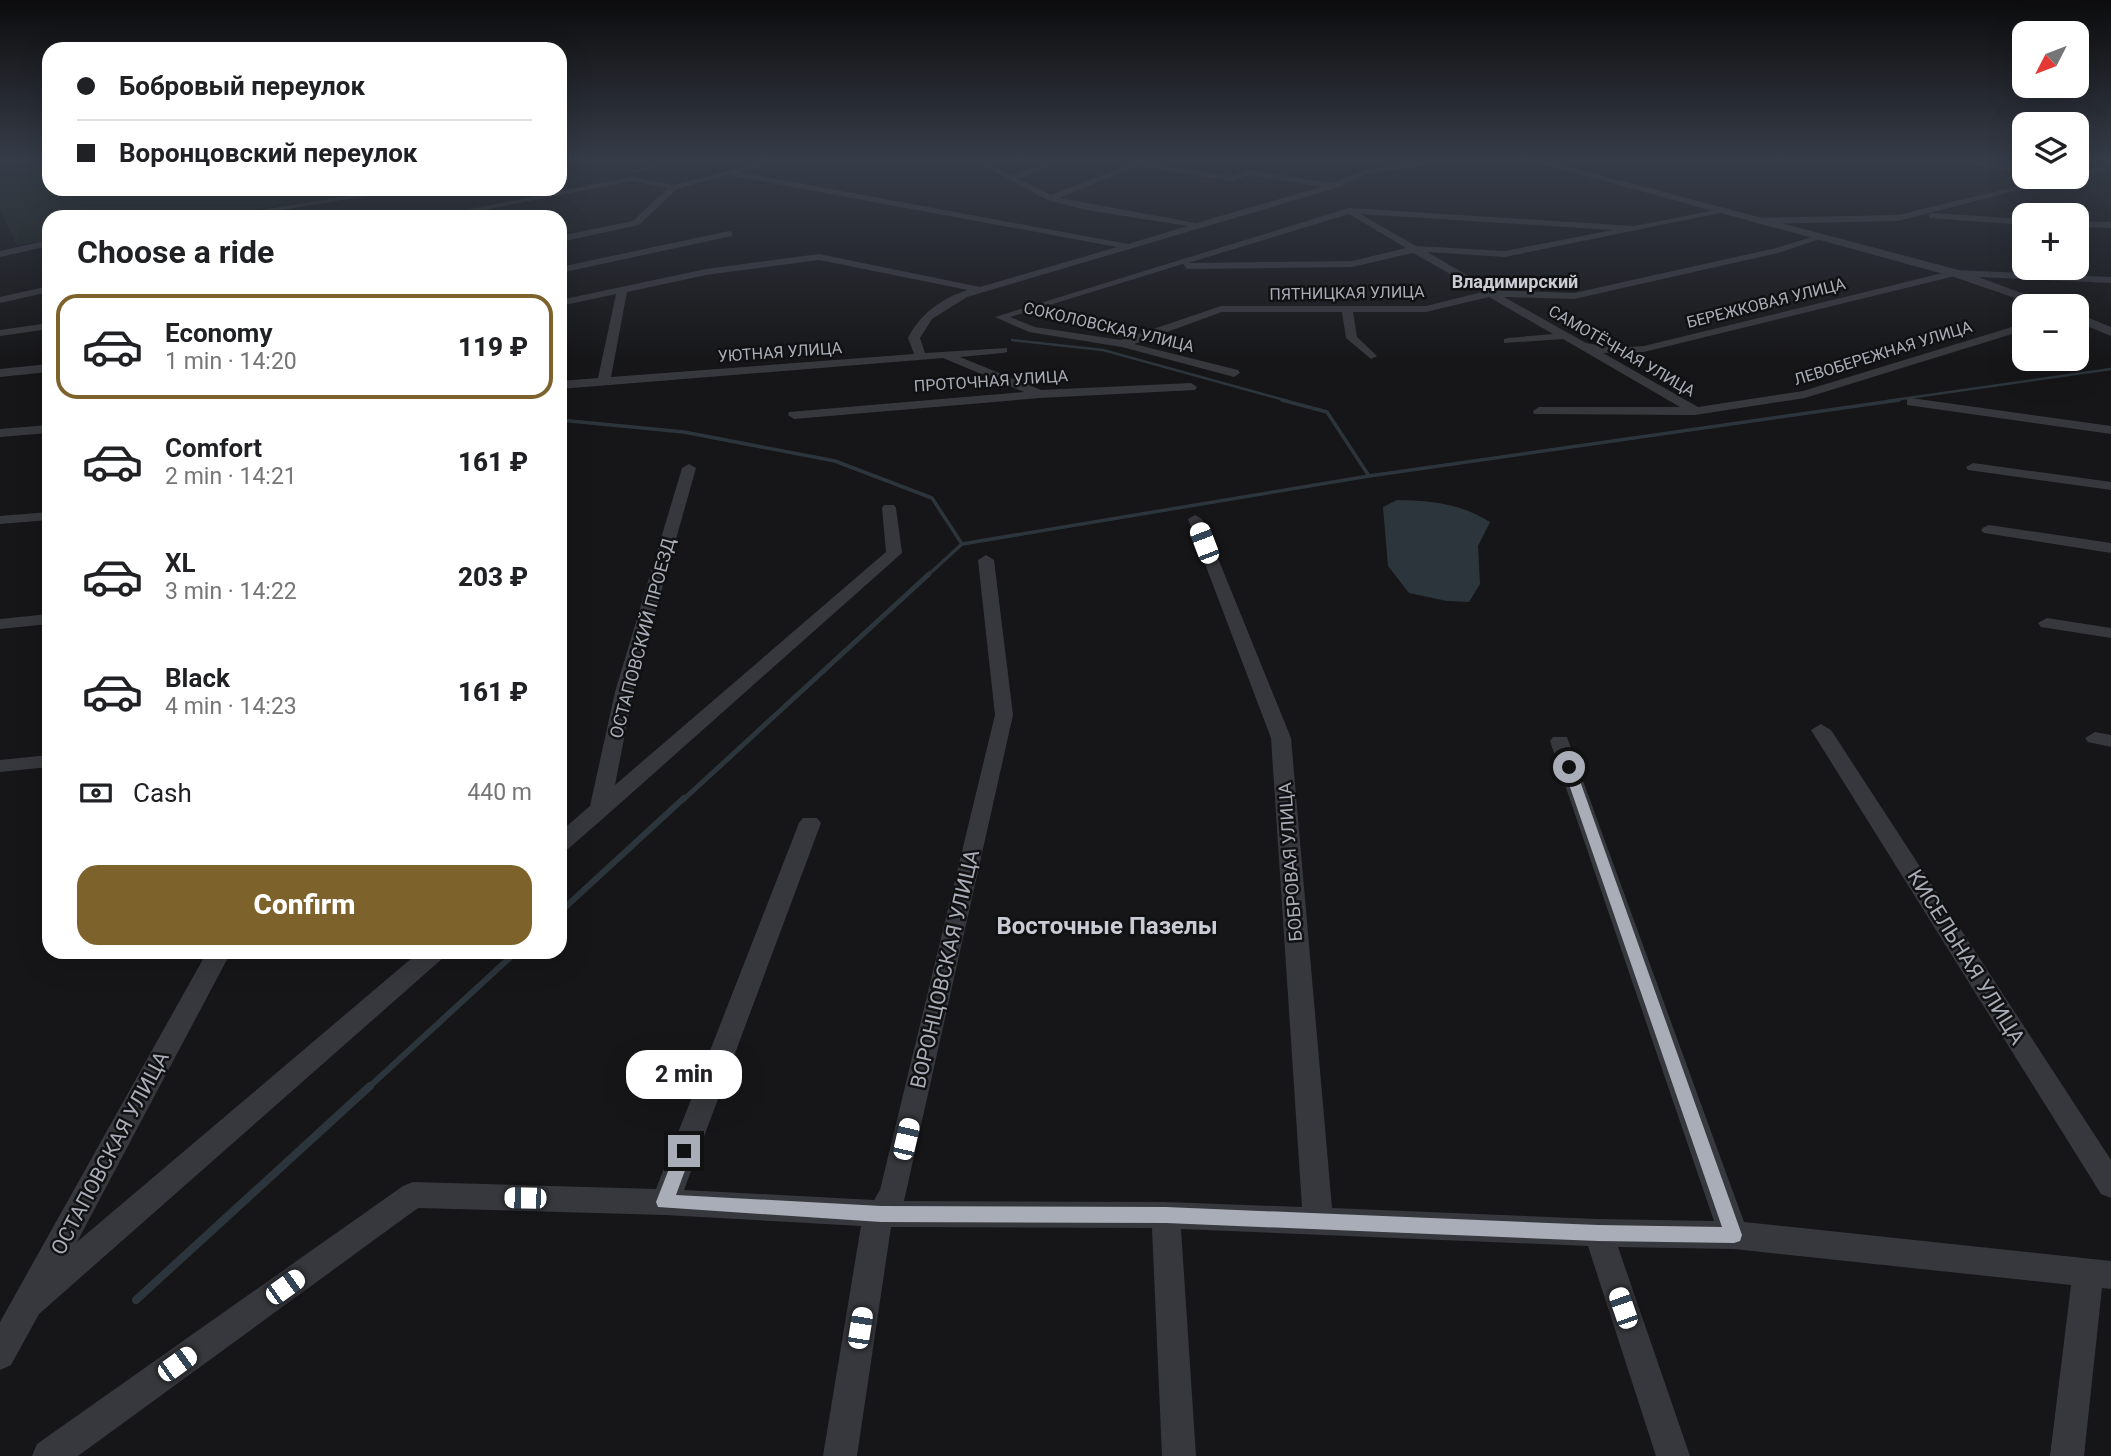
<!DOCTYPE html>
<meta charset="utf-8">
<style>
body{margin:0;font-family:Roboto,sans-serif;background:#f2f2f2;color:#202124;height:100vh;display:flex;flex-direction:column;font-size:26px;white-space:nowrap}
*{box-sizing:border-box;margin:0}
p{font-size:23px;color:#757577}
.icon{flex:none;width:38px;height:38px;fill:none;stroke:currentColor;stroke-width:2;stroke-linecap:round;stroke-linejoin:round}
.map{position:relative;flex:1;overflow:hidden}
.sheet{position:absolute;left:42px;top:210px;width:525px;height:749px;display:flex;flex-direction:column;background:#fff;border-radius:21px;box-shadow:0 7px 28px #0002}
.sheet>*{flex:none}
.hud{position:absolute;left:42px;top:42px;width:525px;height:154px;border-radius:21px;box-shadow:0 7px 28px #0002;display:grid;align-content:center;height:154px;padding:0 35px;background:#fff}
.needle{width:46px;rotate:228deg}
.fabs{position:absolute;left:2012px;top:21px;display:grid;gap:14px}
.fabs a{display:grid;place-items:center;width:77px;height:77px;border-radius:14px;background:#fff;box-shadow:0 7px 28px #0002;font-size:35px}
.end{position:absolute;width:32px;height:32px;margin:-16px;border:9px solid #a8adb8;background:#111;box-shadow:0 0 0 4px #111}
.from{border-radius:50%}
.bubble{position:absolute;height:49px;border-radius:21px;background:#fff;box-shadow:0 7px 28px #0002;font-size:23px;font-weight:800;line-height:49px;text-align:center}
.car{position:absolute;width:21px;height:42px;margin:-21px -10px;border-radius:9px;box-shadow:0 0 5px 2px #0007;background:linear-gradient(#fff 24%,#345 0 40%,#fff 0 76%,#345 0 86%,#fff 0)}
.hud b{display:flex;align-items:center;gap:24px;height:66px;font-size:26px}
.hud b+b{border-top:2px solid #e0e0e0}
.hud i{width:18px;height:18px;background:#202124}
ul{padding:0;list-style:none}
li{display:flex;align-items:center;gap:21px;height:105px;margin:0 14px 10px;padding:0 21px;border:4px solid transparent;border-radius:21px}
li div{flex:1}
li b{display:block;font-size:26px}
li em{font-style:normal;font-weight:800}
li.current{border-color:#7e622b}
li>.icon{width:63px;height:63px;stroke-width:1.5}
h2{padding:0 35px;font-size:32px;line-height:84px}
.pay{display:flex;align-items:center;gap:18px;height:77px;padding:0 35px;font-size:26px}
.pay p{margin-inline-start:auto}
.primary-button{display:flex;gap:14px;margin-top:auto;padding:14px 35px}
.primary-button a{flex:1;height:80px;border-radius:21px;background:#7e622b;color:#fff;font-size:28px;font-weight:800;line-height:80px;text-align:center}
.map>svg:first-child{display:block}
.green{fill:#1e261f}
.water{fill:#2c353c}
.lines{fill:none;stroke-linecap:round;stroke-linejoin:round}
.stream-far4{stroke:#2c353c;stroke-width:2.5}
.stream-far3{stroke:#2c353c;stroke-width:3.5}
.stream-far2{stroke:#2c353c;stroke-width:5}
.stream-far1{stroke:#2c353c;stroke-width:6}
.stream{stroke:#2c353c;stroke-width:8}
.minor{fill:#37383d;fill-rule:evenodd}
.tertiary{fill:#37383d;fill-rule:evenodd}
.route{fill:#a8adb8}
.labels{text-anchor:middle;dominant-baseline:central;stroke-width:5;stroke-linejoin:round;paint-order:stroke}
.far-street-label{font-size:16px;fill:#a8adb8;stroke:#111113}
.far-quarter-label{font-size:18px;font-weight:bold;fill:#c9ccd4;stroke:#111113}
.street-label{font-size:18px;fill:#a8adb8;stroke:#111113}
.near-street-label{font-size:21px;fill:#a8adb8;stroke:#111113}
.near-quarter-label{font-size:24px;font-weight:bold;fill:#c9ccd4;stroke:#111113}
</style>
<div class="map">
<svg width="2111" height="1456" viewBox="0 0 2111 1456">
<rect width="100%" height="100%" fill="#161618"/>
<g class="green">
<polygon points="0,159 49,159 49,189 392,189 203,217 49,217 49,240 17,245 0,210"/>
<polygon points="560,159 668,159 589,170 571,162 560,164"/>
</g>
<path class="water" d="M1397,500C1433,501 1459,503 1490,522L1478,546L1480,584L1469,602L1447,601L1409,593L1388,566L1383,507Z"/>
<g class="lines">
<g class="stream-far4">
<polyline points="631,172 685,159"/>
<polyline points="1012,340 1103,350 1288,401"/>
<polyline points="1887,401 2111,369"/>
</g>
<g class="stream-far3">
<polyline points="1282,400 1327,412 1369,476"/>
<polyline points="560,420 684,432 835,461 932,498 962,544"/>
<polyline points="927,576 962,544 1369,476 1899,400"/>
</g>
<polyline class="stream-far2" points="683,800 929,574"/>
<g class="stream-far1">
<polyline points="560,912 684,798"/>
<polyline points="368,1088 516,952"/>
</g>
<polyline class="stream" points="136,1300 370,1086"/>
<g class="minor">
<path d="M773,159H785L739,172L1128,244L1188,226L1086,210L1048,200L970,159H979L1012,175L1059,159H1069L1019,179L1051,195L1143,159L1151,160L1146,163L1231,176L1248,170L1332,183L1365,170L1446,159H1465L1367,174L1336,188L967,297L932,319L920,338L925,353L1007,348V352L1003,353L960,357L1041,390L1191,383L1197,387L1195,390L1040,398L794,419L788,415L789,412L1024,392L943,358L560,389V381L598,378L616,294L560,306V300L706,269L819,254L980,287L1117,247L728,175L677,189L639,225L560,242V236L633,221L668,188L632,181L448,217H430L632,177L674,185ZM1138,166L1232,181L1249,175L1322,187L1196,223L1059,198ZM819,260L968,290C942,298 920,314 908,338L914,354L611,377L627,292L706,275Z"/>
<polygon points="1950,159 1964,159 2025,171 2025,175"/>
<polygon points="2105,166 2108,170 2077,176 2077,172"/>
<polygon points="2056,177 2069,177 1898,221 1760,224 1756,221 1760,218 1898,215"/>
<polygon points="390,189 410,189 238,217 217,217"/>
<path d="M1349,208L1634,226L1726,208L1730,211L1505,257L1427,252L1493,290L1574,293L1776,248L1821,234L1826,237L1778,253L1574,299L1504,297L1586,343L1614,348L1644,346L1955,270L2111,277V283L1955,276L1644,352L1603,353L1698,407L1803,391L2025,323V330L1805,398L1695,415L1534,414L1533,411L1539,407H1680L1563,339L1504,343V339L1508,338L1553,334L1489,297L1426,312H1353L1357,337L1377,356L1371,359L1346,338L1342,312H1222L1134,344L1238,370L1240,373L1234,377L1122,347L1029,332L995,317ZM1349,214L1406,248L1352,261L1188,263ZM1360,214L1613,230L1505,251L1416,246ZM1413,253L1482,292L1426,306H1221L1121,340L1035,327L1010,317L1183,264L1187,269L1352,267Z"/>
<polygon points="1932,213 2025,219 2025,225 1929,218 1929,214"/>
<polygon points="2077,221 2111,222 2111,228 2077,227"/>
<polygon points="729,231 732,232 732,236 560,273 560,267"/>
<polygon points="49,240 49,246 0,257 0,251"/>
<polygon points="49,286 49,292 0,303 0,297"/>
<polygon points="49,323 49,329 0,336 0,330"/>
<polygon points="49,364 49,372 0,377 0,369"/>
<polygon points="1911,398 2111,426 2111,434 1907,405 1907,399"/>
<polygon points="49,425 49,433 0,437 0,429"/>
<polygon points="1973,463 2111,482 2111,490 1968,470 1966,467"/>
<polygon points="689,464 696,468 633,692 615,785 886,552 882,508 884,505 894,505 896,508 902,553 607,815 568,849 560,851 560,832 590,806 615,692 682,468"/>
<polygon points="49,512 49,520 0,524 0,516"/>
<polygon points="1195,515 1202,519 1291,738 1332,1208 1598,1219 1714,1221 1550,741 1553,737 1567,737 1744,1222 2111,1261 2111,1289 2102,1288 2084,1456 2050,1456 2071,1285 1734,1249 1618,1247 1690,1456 1656,1456 1588,1246 1181,1229 1196,1456 1162,1456 1152,1228 891,1227 857,1456 823,1456 861,1226 665,1215 418,1208 78,1456 32,1456 37,1444 403,1186 413,1182 656,1189 799,823 803,818 817,818 821,823 684,1190 874,1200 880,1190 995,715 978,560 986,555 994,560 1013,715 904,1201 1166,1202 1302,1207 1271,738 1188,519"/>
<polygon points="1989,525 2111,543 2111,553 1984,533 1981,530 1984,527"/>
<polygon points="49,614 49,624 0,629 0,619"/>
<polygon points="2047,618 2111,628 2111,638 2041,627 2038,623"/>
<polygon points="1821,724 1831,730 2111,1160 2111,1198 2101,1194 1811,730"/>
<polygon points="2095,732 2111,735 2111,747 2088,742 2085,738"/>
<polygon points="49,755 49,767 0,772 0,760"/>
<polygon points="207,952 231,952 77,1242 419,952 447,952 443,958 39,1314 11,1365 0,1370 0,1322"/>
</g>
<g class="tertiary">
<polygon points="1524,159 1539,159 1959,270 2057,306 2038,306 1951,276"/>
<polygon points="2077,313 2111,327 2111,336 2077,322"/>
</g>
</g>
<linearGradient id="sky" x2="0" y2="1"><stop stop-color="#0c0c0d"/><stop offset="0.44" stop-color="#363c48"/><stop offset="1" stop-color="#363c48" stop-opacity="0"/></linearGradient>
<rect width="2111" height="363" fill="url(#sky)"/>
<polygon class="route" points="1569,763 1575,767 1742,1235 1740,1241 1734,1243 1598,1241 1166,1223 881,1222 658,1207 656,1202 676,1151 678,1146 684,1144 690,1146 692,1151 676,1195 881,1206 1166,1207 1598,1225 1722,1227 1563,767"/>
<g class="labels">
<g class="far-street-label">
<text transform="translate(1347 293) rotate(-1)">ПЯТНИЦКАЯ УЛИЦА</text>
<text transform="translate(1766 303) rotate(-14)">БЕРЕЖКОВАЯ УЛИЦА</text>
<text transform="translate(1109 327) rotate(13)">СОКОЛОВСКАЯ УЛИЦА</text>
<text transform="translate(1622 351) rotate(30)">САМОТЁЧНАЯ УЛИЦА</text>
<text transform="translate(780 352) rotate(-4)">УЮТНАЯ УЛИЦА</text>
<text transform="translate(1883 353) rotate(-17)">ЛЕВОБЕРЕЖНАЯ УЛИЦА</text>
<text transform="translate(991 381) rotate(-4)">ПРОТОЧНАЯ УЛИЦА</text>
</g>
<g class="far-quarter-label">
<text x="1515" y="281">Владимирский</text>
</g>
<g class="street-label">
<text transform="translate(642 638) rotate(-75)">ОСТАПОВСКИЙ ПРОЕЗД</text>
<text transform="translate(1290 862) rotate(-94)">БОБРОВАЯ УЛИЦА</text>
</g>
<g class="near-street-label">
<text transform="translate(1966 957) rotate(58)">КИСЕЛЬНАЯ УЛИЦА</text>
<text transform="translate(945 969) rotate(-77)">ВОРОНЦОВСКАЯ УЛИЦА</text>
<text transform="translate(110 1153) rotate(-62)">ОСТАПОВСКАЯ УЛИЦА</text>
</g>
<g class="near-quarter-label">
<text x="1107" y="926">Восточные Пазелы</text>
</g>
</g>
</svg>
<div class="fabs">
<a><svg class="needle" viewBox="-14 -14 28 28"><path d="M0-13l5 13h-10z" fill="#e53935"/><path d="M0 13l5-13h-10z" fill="#757577"/></svg></a>
<a><svg class="icon" aria-label="layers" viewBox="0 0 24 24"><path d="M12 4l9 5-9 5-9-5zM3 14l9 5 9-5"/></svg></a>
<a>+</a>
<a>−</a>
</div>
<i class="end from" style="left:1569px;top:767px"></i>
<i class="end" style="left:684px;top:1151px"></i>
<div class="bubble" style="left:626px;top:1050px;width:116px">2 min</div>
<i class="car" style="left:1204px;top:543px;rotate:339deg"></i>
<i class="car" style="left:906px;top:1139px;rotate:13deg"></i>
<i class="car" style="left:525px;top:1198px;rotate:271deg"></i>
<i class="car" style="left:285px;top:1287px;rotate:54deg"></i>
<i class="car" style="left:1623px;top:1308px;rotate:341deg"></i>
<i class="car" style="left:860px;top:1328px;rotate:9deg"></i>
<i class="car" style="left:177px;top:1364px;rotate:54deg"></i>
<div class="hud">
<b><i class="from"></i>Бобровый переулок</b>
<b><i></i>Воронцовский переулок</b>
</div>
<section class="sheet">
<h2>Choose a ride</h2>
<ul>
<li class="current"><svg class="icon" aria-label="car" viewBox="0 0 24 24"><path d="M5 17H2v-5l4-1 3-4h7l3 4 3 1v5h-3M9 17h6M6 11h13"/><circle cx="7" cy="17" r="2"/><circle cx="17" cy="17" r="2"/></svg><div><b>Economy</b><p>1 min · 14:20</p></div><em>119 ₽</em></li>
<li><svg class="icon" aria-label="car" viewBox="0 0 24 24"><path d="M5 17H2v-5l4-1 3-4h7l3 4 3 1v5h-3M9 17h6M6 11h13"/><circle cx="7" cy="17" r="2"/><circle cx="17" cy="17" r="2"/></svg><div><b>Comfort</b><p>2 min · 14:21</p></div><em>161 ₽</em></li>
<li><svg class="icon" aria-label="car" viewBox="0 0 24 24"><path d="M5 17H2v-5l4-1 3-4h7l3 4 3 1v5h-3M9 17h6M6 11h13"/><circle cx="7" cy="17" r="2"/><circle cx="17" cy="17" r="2"/></svg><div><b>XL</b><p>3 min · 14:22</p></div><em>203 ₽</em></li>
<li><svg class="icon" aria-label="car" viewBox="0 0 24 24"><path d="M5 17H2v-5l4-1 3-4h7l3 4 3 1v5h-3M9 17h6M6 11h13"/><circle cx="7" cy="17" r="2"/><circle cx="17" cy="17" r="2"/></svg><div><b>Black</b><p>4 min · 14:23</p></div><em>161 ₽</em></li>
</ul>
<div class="pay"><svg class="icon" aria-label="cash" viewBox="0 0 24 24"><path d="M3 7h18v10H3z"/><circle cx="12" cy="12" r="2"/></svg>Cash<p>440 m</p></div>
<div class="primary-button"><a>Confirm</a></div>
</section>
</div>
